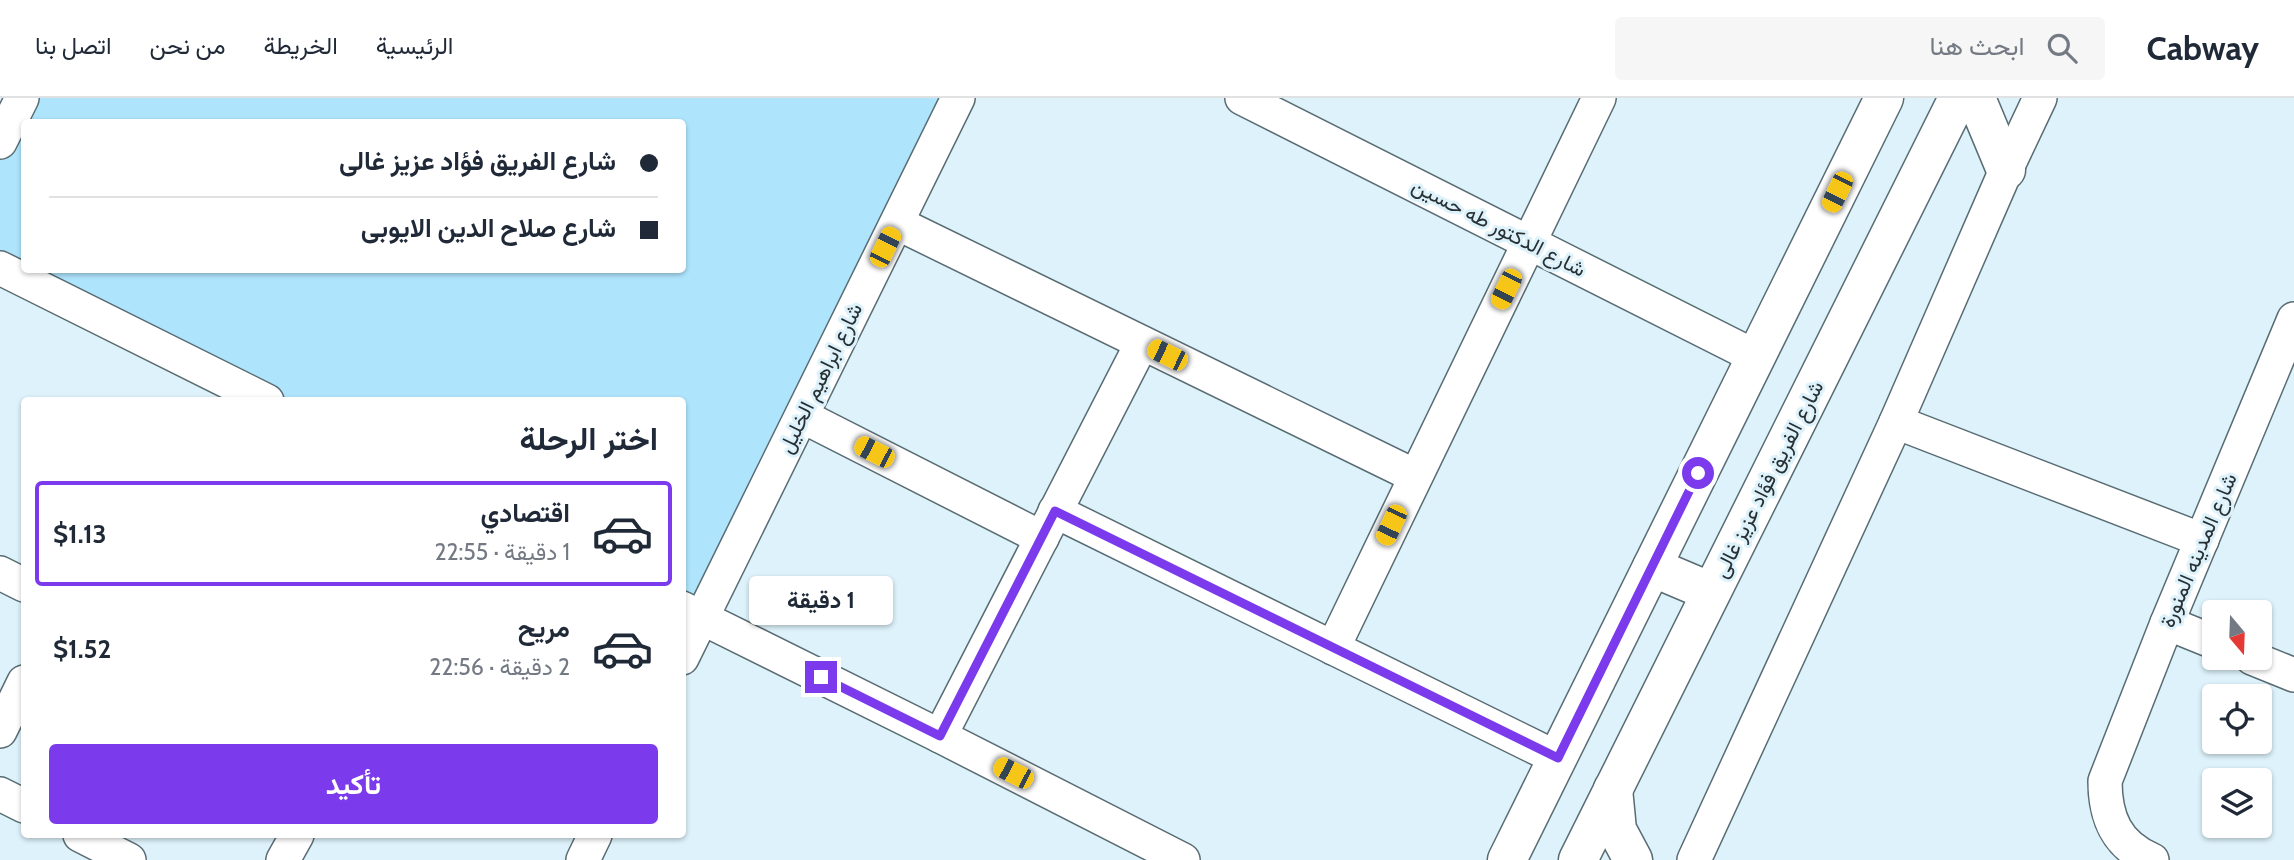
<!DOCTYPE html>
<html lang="ar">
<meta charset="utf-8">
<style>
body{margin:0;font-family:Cabin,Vazirmatn,sans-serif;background:#f6f6f7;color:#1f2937;direction:rtl;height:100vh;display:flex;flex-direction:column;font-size:26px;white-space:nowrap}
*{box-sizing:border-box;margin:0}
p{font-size:23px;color:#747a83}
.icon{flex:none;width:38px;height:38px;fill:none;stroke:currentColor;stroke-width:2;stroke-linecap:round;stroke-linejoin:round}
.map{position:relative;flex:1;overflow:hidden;direction:ltr}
.drawer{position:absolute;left:21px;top:299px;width:665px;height:441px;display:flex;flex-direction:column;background:#fff;border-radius:7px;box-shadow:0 2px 5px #0004;direction:rtl}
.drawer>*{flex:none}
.guide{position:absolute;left:21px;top:21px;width:665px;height:154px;border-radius:7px;box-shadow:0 2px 5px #0004;direction:rtl;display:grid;align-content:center;height:154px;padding:0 28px;background:#fff}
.needle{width:46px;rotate:161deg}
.controls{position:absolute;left:2202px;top:502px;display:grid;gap:14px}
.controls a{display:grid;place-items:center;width:70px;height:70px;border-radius:7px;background:#fff;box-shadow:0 2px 5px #0004;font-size:35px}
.end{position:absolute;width:32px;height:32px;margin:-16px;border:9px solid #7c3aed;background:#fff;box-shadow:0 0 0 4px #fff}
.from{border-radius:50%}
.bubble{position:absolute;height:49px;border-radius:7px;background:#fff;box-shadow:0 2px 5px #0004;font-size:23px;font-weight:700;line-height:49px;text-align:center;direction:rtl}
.car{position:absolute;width:21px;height:42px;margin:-21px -10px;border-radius:9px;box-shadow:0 0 5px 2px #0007;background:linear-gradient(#f5c518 24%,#345 0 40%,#f5c518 0 76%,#345 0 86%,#f5c518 0)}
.guide b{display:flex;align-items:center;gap:24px;height:66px;font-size:26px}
.guide b+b{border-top:2px solid #e0e1e3}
.guide i{width:18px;height:18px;background:#1f2937}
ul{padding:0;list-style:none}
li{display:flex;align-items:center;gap:21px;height:105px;margin:0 14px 10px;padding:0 14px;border:4px solid transparent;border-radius:7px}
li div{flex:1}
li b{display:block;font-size:26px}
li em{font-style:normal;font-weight:700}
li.current{border-color:#7c3aed}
li>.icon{width:63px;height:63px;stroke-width:1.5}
h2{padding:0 28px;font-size:32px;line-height:84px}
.cta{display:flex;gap:14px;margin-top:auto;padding:14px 28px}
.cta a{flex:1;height:80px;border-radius:7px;background:#7c3aed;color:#fff;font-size:28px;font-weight:700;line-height:80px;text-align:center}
header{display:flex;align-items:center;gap:42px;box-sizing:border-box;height:98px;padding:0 35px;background:#fff;border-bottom:2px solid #e0e1e3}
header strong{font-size:33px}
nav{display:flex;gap:38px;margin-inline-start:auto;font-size:24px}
.search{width:490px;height:63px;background:#f6f6f7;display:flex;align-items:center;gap:18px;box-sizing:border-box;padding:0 24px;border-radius:7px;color:#747a83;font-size:26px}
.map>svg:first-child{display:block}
.green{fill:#aee5fd;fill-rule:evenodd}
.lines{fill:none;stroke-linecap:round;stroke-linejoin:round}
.street-casing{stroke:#596c73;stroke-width:36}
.secondary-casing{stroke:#596c73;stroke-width:41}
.street{stroke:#fff;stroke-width:33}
.secondary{stroke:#fff;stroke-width:38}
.route{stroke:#7c3aed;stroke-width:9}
.labels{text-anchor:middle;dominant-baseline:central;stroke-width:6;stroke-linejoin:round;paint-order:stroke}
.street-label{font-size:21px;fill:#283033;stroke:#ddf2fb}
</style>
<header>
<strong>Cabway</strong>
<div class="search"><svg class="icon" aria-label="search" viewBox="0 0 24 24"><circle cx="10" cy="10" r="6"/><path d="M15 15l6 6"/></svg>ابحث هنا</div>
<nav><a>الرئيسية</a><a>الخريطة</a><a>من نحن</a><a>اتصل بنا</a></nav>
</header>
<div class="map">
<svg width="2294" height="762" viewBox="0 0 2294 762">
<rect width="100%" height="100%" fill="#ddf2fb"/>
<path class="green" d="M22,0H957L702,520L683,510L682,303H267L0,170V44ZM24,24H682V172H24Z"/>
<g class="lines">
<g class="street-casing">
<g id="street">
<polyline points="1242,0 1756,259"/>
<polyline points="0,44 22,0"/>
<polyline points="897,125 1415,378"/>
<polyline points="0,170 267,303"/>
<polyline points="802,318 1042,440"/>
<polyline points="1896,324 2202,442"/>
<polyline points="1055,413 1557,660"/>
<polyline points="0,475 24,487"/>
<polyline points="682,510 940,638 1183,762"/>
<polyline points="2167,525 2214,544"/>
<polyline points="1333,550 1599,0"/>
<polyline points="682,560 958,0"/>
<polyline points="2252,560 2294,577"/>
<polyline points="0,633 24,584"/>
<polyline points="940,638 1142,245"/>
<polyline points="0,696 24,708"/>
<polyline points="80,737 129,762"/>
<polyline points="283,762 297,737"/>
<polyline points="583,762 595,737"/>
<polyline points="1694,762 1896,324 2006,72 2040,0"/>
<path d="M2152,762C2116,747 2105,719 2105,683L2167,525L2294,221"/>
</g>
</g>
<g class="secondary-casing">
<g id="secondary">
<polyline points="1976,0 2006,72"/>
<polyline points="1652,469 1711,494"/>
<polyline points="1613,691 1617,732 1633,762"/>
<polyline points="1507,762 1884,0"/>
<polyline points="1578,762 1958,0"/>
</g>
</g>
<use href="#street" class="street"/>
<use href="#secondary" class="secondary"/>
</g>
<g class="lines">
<polyline class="route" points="821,579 940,638 1055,413 1558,660 1698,375"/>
</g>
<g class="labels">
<g class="street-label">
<text transform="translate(1499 129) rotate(27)">شارع الدكتور طه حسين</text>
<text transform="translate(820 280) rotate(-64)">شارع ابراهيم الخليل</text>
<text transform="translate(1768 381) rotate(-63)">شارع الفريق فؤاد عزيز غالى</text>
<text transform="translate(2198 452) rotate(-67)">شارع المدينه المنورة</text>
</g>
</g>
</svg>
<div class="controls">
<a><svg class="needle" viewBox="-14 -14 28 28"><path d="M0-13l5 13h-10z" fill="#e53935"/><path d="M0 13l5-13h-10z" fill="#747a83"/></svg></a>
<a><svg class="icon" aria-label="locate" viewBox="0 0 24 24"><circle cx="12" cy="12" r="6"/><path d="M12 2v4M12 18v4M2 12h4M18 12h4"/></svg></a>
<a><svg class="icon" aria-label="layers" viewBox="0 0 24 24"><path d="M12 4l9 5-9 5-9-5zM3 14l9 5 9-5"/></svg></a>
</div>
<i class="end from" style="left:1698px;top:375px"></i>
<i class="end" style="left:821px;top:579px"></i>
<div class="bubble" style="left:749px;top:478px;width:144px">1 دقيقة</div>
<i class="car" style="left:1837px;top:94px;rotate:206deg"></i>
<i class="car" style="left:885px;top:149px;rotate:26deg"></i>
<i class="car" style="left:1506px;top:191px;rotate:206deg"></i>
<i class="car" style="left:1167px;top:257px;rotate:296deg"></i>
<i class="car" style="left:874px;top:354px;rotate:297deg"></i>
<i class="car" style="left:1391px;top:427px;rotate:205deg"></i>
<i class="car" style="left:1013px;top:675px;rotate:297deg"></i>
<div class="guide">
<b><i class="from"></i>شارع الفريق فؤاد عزيز غالى</b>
<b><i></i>شارع صلاح الدين الايوبى</b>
</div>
<section class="drawer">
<h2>اختر الرحلة</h2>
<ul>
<li class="current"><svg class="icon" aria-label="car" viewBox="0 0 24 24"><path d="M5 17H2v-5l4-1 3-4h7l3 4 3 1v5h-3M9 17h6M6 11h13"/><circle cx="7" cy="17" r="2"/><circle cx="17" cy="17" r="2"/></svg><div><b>اقتصادي</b><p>1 دقيقة · 22:55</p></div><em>$1.13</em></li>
<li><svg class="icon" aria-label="car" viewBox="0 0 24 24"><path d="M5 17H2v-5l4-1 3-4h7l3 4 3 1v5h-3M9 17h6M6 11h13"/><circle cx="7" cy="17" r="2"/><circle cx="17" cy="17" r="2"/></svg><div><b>مريح</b><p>2 دقيقة · 22:56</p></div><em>$1.52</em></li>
</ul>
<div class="cta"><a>تأكيد</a></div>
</section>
</div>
